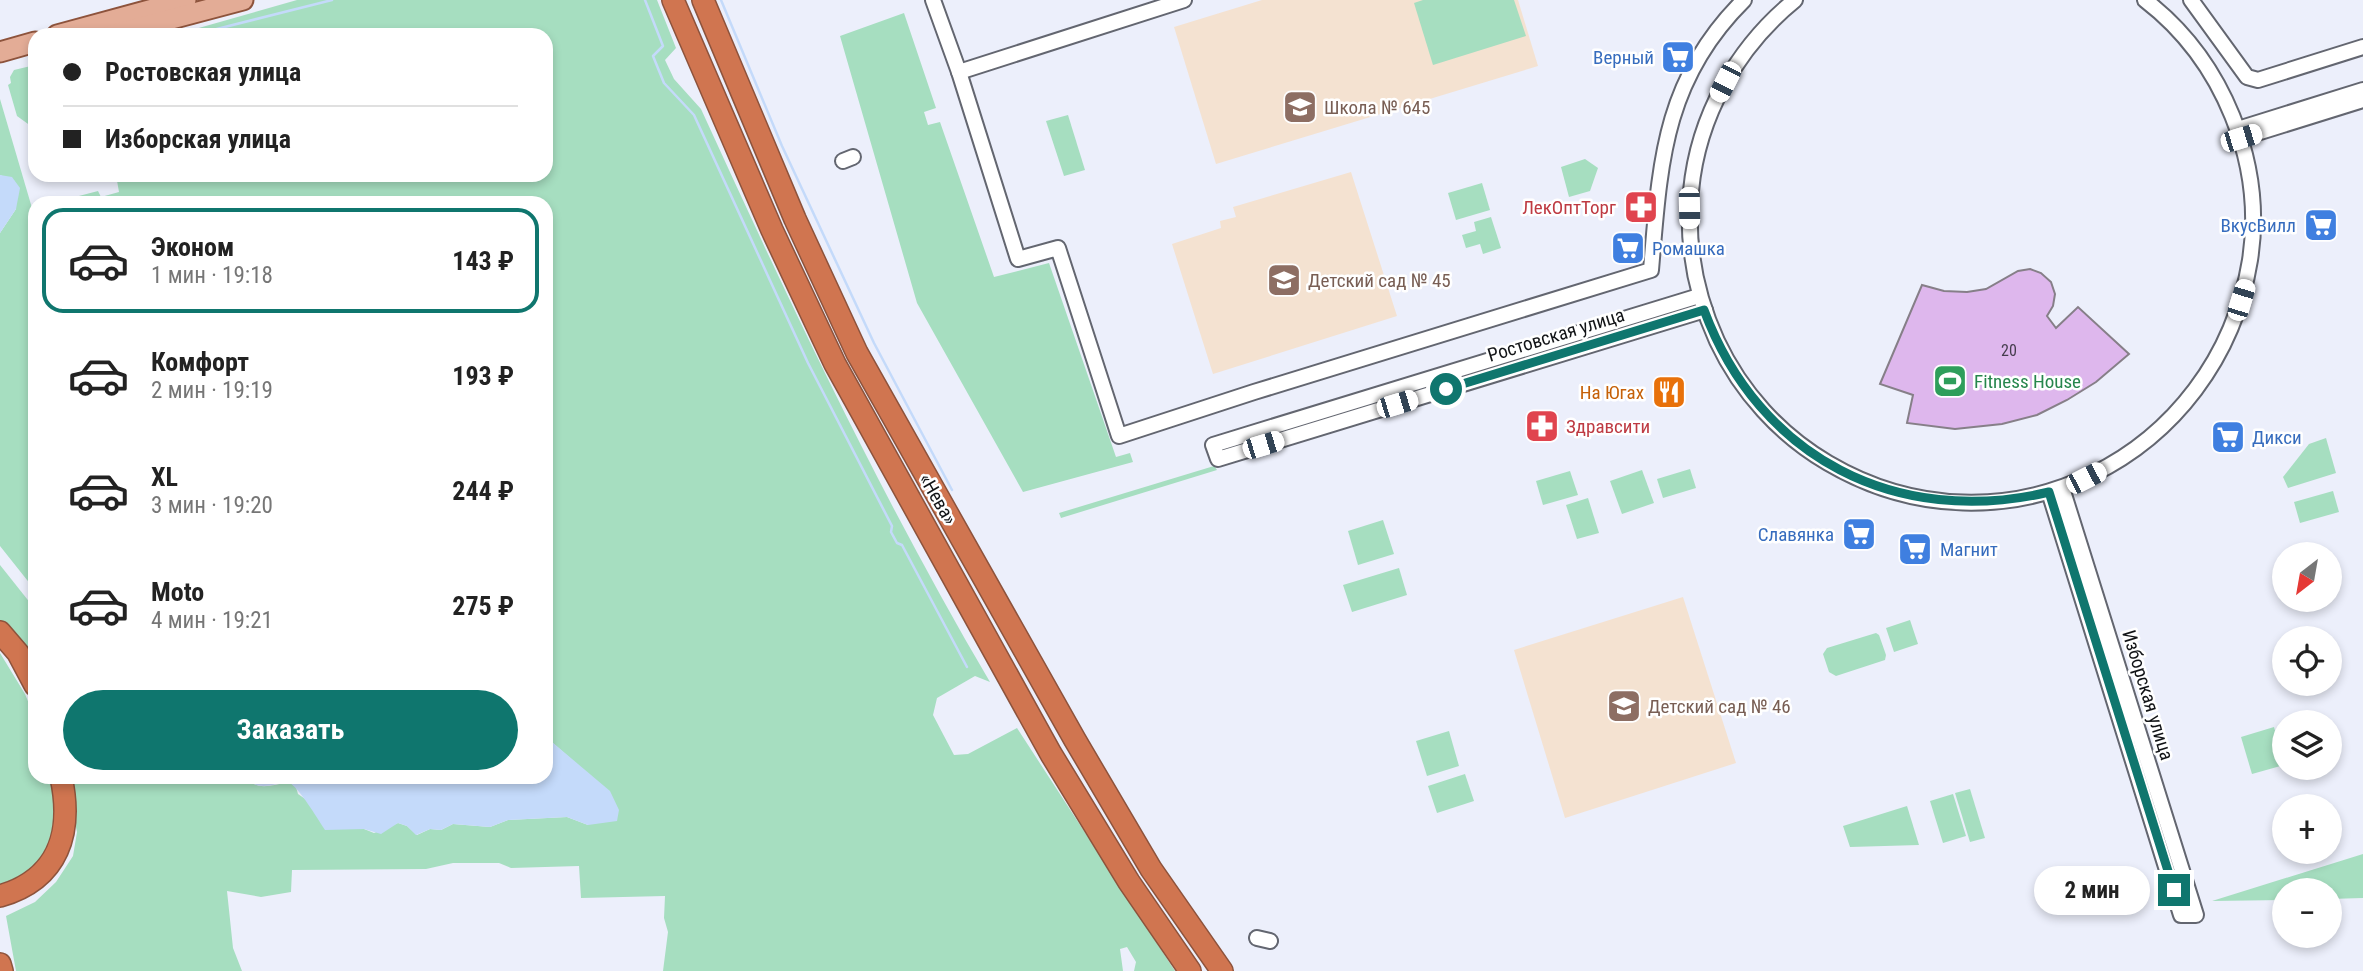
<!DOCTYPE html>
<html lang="ru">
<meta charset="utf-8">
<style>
body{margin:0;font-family:"Roboto Condensed",sans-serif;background:#f2f2f2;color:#222;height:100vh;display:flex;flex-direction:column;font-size:26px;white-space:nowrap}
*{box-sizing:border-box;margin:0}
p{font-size:23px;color:#767676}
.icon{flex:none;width:38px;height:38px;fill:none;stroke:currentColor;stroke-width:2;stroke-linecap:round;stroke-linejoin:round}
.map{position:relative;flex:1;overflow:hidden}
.details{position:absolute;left:28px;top:196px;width:525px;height:588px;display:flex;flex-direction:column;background:#fff;border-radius:21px;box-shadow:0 4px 10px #0003}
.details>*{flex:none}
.banner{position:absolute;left:28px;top:28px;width:525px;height:154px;border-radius:21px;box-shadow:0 4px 10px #0003;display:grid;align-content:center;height:154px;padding:0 35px;background:#fff}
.needle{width:46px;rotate:211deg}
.tools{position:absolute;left:2272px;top:542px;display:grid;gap:14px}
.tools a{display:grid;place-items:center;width:70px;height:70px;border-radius:50%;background:#fff;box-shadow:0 4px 10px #0003;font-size:35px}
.end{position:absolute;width:32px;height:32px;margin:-16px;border:9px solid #0f766e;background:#fff;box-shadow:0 0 0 4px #fff}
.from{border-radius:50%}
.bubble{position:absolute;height:49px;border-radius:24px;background:#fff;box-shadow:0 4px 10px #0003;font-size:23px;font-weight:700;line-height:49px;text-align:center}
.car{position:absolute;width:21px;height:42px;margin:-21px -10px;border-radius:9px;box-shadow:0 0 5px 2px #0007;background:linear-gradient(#fff 24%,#345 0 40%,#fff 0 76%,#345 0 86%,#fff 0)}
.banner b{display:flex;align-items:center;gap:24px;height:66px;font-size:26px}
.banner b+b{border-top:2px solid #e0e0e0}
.banner i{width:18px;height:18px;background:#222}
ul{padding:12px 0 0;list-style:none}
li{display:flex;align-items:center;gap:21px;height:105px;margin:0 14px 10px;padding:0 21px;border:4px solid transparent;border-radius:21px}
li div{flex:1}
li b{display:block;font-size:26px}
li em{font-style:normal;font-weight:700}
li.on{border-color:#0f766e}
li>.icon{width:63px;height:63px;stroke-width:1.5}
.cta{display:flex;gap:14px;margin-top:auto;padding:14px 35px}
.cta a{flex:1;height:80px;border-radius:42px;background:#0f766e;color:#fff;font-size:28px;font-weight:700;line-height:80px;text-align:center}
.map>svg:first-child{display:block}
.education{fill:#f4e2d1}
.green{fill:#a6dec0}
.water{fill:#c4dafa}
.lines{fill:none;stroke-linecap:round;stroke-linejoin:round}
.stream{stroke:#c4dafa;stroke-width:2.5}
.building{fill:#deb7ed;stroke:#867f88;stroke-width:2}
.minor-casing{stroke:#636670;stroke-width:18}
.major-casing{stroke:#8d533c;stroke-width:23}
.highway-casing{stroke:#8d533c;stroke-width:24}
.minor{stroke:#fff;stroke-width:14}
.major{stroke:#e3ac96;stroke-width:19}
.highway{stroke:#d07550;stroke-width:21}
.route{stroke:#0f766e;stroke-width:9}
.labels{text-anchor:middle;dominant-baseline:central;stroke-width:5;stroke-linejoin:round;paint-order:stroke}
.number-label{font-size:16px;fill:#443c4c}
.shop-label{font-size:19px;fill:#366cbe;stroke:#fff;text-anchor:end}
.education-label{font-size:19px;fill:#785e54;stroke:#fff;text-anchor:start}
.health-label{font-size:19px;fill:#be3a42;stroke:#fff;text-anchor:end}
.street-label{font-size:19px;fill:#111316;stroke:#fff}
.leisure-label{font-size:19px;fill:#27864d;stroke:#fff;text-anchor:start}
.food-label{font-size:19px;fill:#c56008;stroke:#fff;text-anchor:end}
</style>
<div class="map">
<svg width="2363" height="971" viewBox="0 0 2363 971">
<rect width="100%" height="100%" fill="#eceffb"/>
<g class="education">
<polygon points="1262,0 1518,0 1538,66 1216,164 1174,27"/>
<polygon points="1351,172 1397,316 1213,374 1172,244 1221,228 1220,221 1236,217 1233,207"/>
<polygon points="1683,597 1736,763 1565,818 1514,650"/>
</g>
<g class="green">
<path d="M297,0H657L676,48L665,60L674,79L701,109C790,304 881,497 990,682L975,676L937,698L933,715L954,755L968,754L1017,728L1175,971H1134L1136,962L1127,947L1120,949L1123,971H663L668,932L664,918L665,896L581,898L579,866L511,868L499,863H453L426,869L292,870L291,892L261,897L227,891L233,948L242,971H16L6,916L35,902L56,882L73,856L77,832L65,777H246C257,792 272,785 289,782L296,787L298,794L349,829H364L374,833L398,823L407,826L417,835L430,829L441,830L453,824L490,827L508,820L567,817L588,825L570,758L546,737V203H52L98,191L101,197L119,192L116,175H546V35H174Z"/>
<polygon points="1423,0 1514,0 1526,36 1433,65 1414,3"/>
<polygon points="904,13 936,108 924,112 928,125 940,122 994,277 1049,263 1116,457 1130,453 1133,462 1023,492 917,303 840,36"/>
<polygon points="35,65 35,129 17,116 8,85 11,83 10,77 14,70"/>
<polygon points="0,99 32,208 35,208 35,473 31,470 30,490 35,497 35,590 0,546 0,233 16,209 5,177 0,175"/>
<polygon points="1068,115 1085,170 1064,176 1046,121"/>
<polygon points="1585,159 1598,168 1590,191 1569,197 1561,167"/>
<polygon points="1482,183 1490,210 1456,220 1448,193"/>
<polygon points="1491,217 1501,248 1483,254 1480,244 1466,248 1462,235 1476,231 1474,222"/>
<polygon points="2326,438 2336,473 2288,488 2283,477 2309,444"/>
<polygon points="1214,466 1217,470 1061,518 1059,513"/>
<polygon points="1690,469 1696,488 1663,498 1657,479"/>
<polygon points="1642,470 1654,503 1622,514 1610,481"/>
<polygon points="1570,471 1578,495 1543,505 1536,481"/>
<polygon points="2333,491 2339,512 2300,523 2294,502"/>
<polygon points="1588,498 1599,533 1577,539 1566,505"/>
<polygon points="1383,520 1394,554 1358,565 1348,531"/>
<polygon points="0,565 35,609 35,674 0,626"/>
<polygon points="1399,568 1407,595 1352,612 1343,585"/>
<polygon points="1910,620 1918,644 1894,652 1886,628"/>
<polygon points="1876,633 1879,635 1886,655 1885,660 1836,676 1829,672 1823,654 1827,648"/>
<polygon points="0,653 25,694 35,718 35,777 52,777 55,791 56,832 34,870 0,891"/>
<polygon points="2274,727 2284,765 2252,774 2241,737"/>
<polygon points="1449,731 1459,766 1427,776 1416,741"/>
<polygon points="1465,774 1474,801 1437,813 1428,786"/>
<polygon points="1970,789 1985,838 1970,842 1955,793"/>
<polygon points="1953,794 1966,836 1943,843 1930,801"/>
<polygon points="1907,806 1919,845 1850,847 1843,826"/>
<polygon points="2363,854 2363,898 2329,899 2329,891 2284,891 2284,900 2212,901"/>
</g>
<g class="water">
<polygon points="0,175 12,177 20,188 16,209 0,233"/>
<path d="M546,737L610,791L619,810L617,821L588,825L567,817L508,820L490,827L453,824L441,830L430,829L416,835L407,826L398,823L381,834L364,829L325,830C315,815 302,792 289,782C272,784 257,792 246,777C281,777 314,780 348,781L349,777H546Z"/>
</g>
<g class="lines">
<g class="stream">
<polyline points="645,0 663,46 653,56 664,83 694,115 808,363 892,526 891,532 897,543 902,545 967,667"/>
<polyline points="721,0 782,146 874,343 952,490"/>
<polyline points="193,35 332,0"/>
</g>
</g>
<polygon class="building" points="2030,269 2041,273 2051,282 2055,294 2053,306 2047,316 2056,328 2078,307 2129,354 2096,382 2067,400 2037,415 2002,424 1955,429 1907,423 1913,395 1880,384 1922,285 1944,291 1967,292 1986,289 2018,271"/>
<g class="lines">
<g class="minor-casing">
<g id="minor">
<path d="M933,0L959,72L1018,259L1058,248L1119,436L1254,392L1651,270C1660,164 1663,80 1744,0"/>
<path d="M1795,0C1737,47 1698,116 1691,191C1686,244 1695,293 1717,341C1741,392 1780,435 1828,463C2003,566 2218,458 2250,260C2265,163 2223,60 2145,0"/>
<polyline points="2191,0 2247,77 2258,80 2363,47"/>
<polyline points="959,72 1184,0"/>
<polyline points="2238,129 2363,90"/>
<polyline points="2241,138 2363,100"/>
<polyline points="843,161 853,157"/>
<polyline points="1699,296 1213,445 1218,459 1705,310"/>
<polyline points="2049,492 2181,915 2196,915 2062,488"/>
<polyline points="1257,938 1270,941"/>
</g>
</g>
<g class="major-casing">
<g id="major">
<polyline points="57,35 186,0"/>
<polyline points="111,35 243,0"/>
<polyline points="0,52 35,42"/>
</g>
</g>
<g class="highway-casing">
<g id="highway">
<polyline points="673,0 772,230 835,364 1051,754 1129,882 1190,971"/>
<polyline points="703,0 795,219 857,353 1075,740 1151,869 1222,971"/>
<polyline points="0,632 18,653 35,685"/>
<path d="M0,896C59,879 73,832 61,777"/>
<polyline points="0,964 2,971"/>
</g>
</g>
<use href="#minor" class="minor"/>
<use href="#major" class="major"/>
<use href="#highway" class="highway"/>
</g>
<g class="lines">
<path class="route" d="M1446,389L1704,310C1759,458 1897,528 2049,492L2174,890"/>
</g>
<defs>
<g id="supermarket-square" transform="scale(1.75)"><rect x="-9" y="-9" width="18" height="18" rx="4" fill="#3f7fe0" stroke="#fff"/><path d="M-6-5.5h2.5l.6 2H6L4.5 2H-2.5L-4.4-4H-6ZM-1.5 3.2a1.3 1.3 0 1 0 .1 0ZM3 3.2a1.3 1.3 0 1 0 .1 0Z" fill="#fff"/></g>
<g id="school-square" transform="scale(1.75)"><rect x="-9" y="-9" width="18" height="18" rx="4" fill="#8d6e63" stroke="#fff"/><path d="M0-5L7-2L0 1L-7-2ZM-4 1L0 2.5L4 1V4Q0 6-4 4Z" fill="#fff"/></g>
<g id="pharmacy-square" transform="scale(1.75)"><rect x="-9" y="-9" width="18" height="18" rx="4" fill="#e0444e" stroke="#fff"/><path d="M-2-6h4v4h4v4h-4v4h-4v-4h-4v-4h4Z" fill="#fff"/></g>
<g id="stadium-square" transform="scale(1.75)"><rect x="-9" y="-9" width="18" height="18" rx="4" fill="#2e9e5b" stroke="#fff"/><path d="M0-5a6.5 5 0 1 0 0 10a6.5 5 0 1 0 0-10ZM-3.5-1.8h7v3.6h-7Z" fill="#fff"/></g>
<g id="restaurant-square" transform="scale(1.75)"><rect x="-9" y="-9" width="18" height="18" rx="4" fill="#e8710a" stroke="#fff"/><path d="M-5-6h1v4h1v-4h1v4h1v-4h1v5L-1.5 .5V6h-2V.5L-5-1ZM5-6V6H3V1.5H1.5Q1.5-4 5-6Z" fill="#fff"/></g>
</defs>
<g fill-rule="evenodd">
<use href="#supermarket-square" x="1678" y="57"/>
<use href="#school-square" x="1300" y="107"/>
<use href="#pharmacy-square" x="1641" y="207"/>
<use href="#supermarket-square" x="2321" y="225"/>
<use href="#supermarket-square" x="1628" y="248"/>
<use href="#school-square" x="1284" y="280"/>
<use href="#stadium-square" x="1950" y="381"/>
<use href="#restaurant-square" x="1669" y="392"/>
<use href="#pharmacy-square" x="1542" y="426"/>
<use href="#supermarket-square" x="2228" y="437"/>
<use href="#supermarket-square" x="1859" y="534"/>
<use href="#supermarket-square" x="1915" y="549"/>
<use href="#school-square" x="1624" y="706"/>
</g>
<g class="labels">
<g class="number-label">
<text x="2009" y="350">20</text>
</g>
<g class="shop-label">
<text x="1654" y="57">Верный</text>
<text x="2296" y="225">ВкусВилл</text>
<text x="1652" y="248" text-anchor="start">Ромашка</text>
<text x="2252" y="437" text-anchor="start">Дикси</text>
<text x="1834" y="534">Славянка</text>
<text x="1940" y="549" text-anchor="start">Магнит</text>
</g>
<g class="education-label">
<text x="1324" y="107">Школа № 645</text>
<text x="1308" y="280">Детский сад № 45</text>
<text x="1648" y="706">Детский сад № 46</text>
</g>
<g class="health-label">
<text x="1616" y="207">ЛекОптТорг</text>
<text x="1566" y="426" text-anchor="start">Здравсити</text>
</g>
<g class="street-label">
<text transform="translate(1556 335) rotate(-17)">Ростовская улица</text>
<text transform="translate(938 499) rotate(60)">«Нева»</text>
<text transform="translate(2148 695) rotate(73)">Изборская улица</text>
</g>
<g class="leisure-label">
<text x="1974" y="381">Fitness House</text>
</g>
<g class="food-label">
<text x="1644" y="392">На Югах</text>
</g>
</g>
</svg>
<div class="tools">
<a><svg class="needle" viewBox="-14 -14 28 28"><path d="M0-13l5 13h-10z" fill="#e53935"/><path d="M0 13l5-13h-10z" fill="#767676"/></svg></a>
<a><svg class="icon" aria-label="locate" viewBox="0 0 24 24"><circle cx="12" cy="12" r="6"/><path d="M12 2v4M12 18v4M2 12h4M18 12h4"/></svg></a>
<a><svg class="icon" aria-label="layers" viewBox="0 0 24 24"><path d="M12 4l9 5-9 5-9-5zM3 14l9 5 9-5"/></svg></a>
<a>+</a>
<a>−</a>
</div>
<i class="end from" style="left:1446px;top:389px"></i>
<i class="end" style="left:2174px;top:890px"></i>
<div class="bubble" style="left:2034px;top:866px;width:116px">2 мин</div>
<i class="car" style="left:1725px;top:82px;rotate:207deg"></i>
<i class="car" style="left:2241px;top:138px;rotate:73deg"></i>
<i class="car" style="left:1689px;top:208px;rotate:179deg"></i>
<i class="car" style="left:2241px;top:300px;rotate:17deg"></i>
<i class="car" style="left:1397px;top:404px;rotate:73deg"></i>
<i class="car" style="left:1263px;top:445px;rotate:73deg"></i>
<i class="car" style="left:2086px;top:478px;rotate:63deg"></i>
<div class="banner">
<b><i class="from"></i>Ростовская улица</b>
<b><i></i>Изборская улица</b>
</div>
<section class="details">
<ul>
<li class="on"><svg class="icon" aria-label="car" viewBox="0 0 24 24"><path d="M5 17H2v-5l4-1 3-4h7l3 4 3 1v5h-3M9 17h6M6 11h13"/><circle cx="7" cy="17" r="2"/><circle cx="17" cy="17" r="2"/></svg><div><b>Эконом</b><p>1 мин · 19:18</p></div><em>143 ₽</em></li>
<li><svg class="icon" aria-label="car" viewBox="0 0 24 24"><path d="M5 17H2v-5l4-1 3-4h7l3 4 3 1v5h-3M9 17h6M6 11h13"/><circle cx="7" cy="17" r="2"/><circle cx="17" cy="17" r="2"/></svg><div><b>Комфорт</b><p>2 мин · 19:19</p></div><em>193 ₽</em></li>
<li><svg class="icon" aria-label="car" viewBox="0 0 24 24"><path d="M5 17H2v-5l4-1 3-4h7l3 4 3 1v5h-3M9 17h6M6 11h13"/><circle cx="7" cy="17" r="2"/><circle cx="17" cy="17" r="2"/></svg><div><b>XL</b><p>3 мин · 19:20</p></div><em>244 ₽</em></li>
<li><svg class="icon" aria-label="car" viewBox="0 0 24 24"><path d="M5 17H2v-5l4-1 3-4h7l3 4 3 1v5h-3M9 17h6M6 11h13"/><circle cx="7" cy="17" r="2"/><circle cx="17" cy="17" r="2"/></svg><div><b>Moto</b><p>4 мин · 19:21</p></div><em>275 ₽</em></li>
</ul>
<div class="cta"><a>Заказать</a></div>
</section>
</div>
